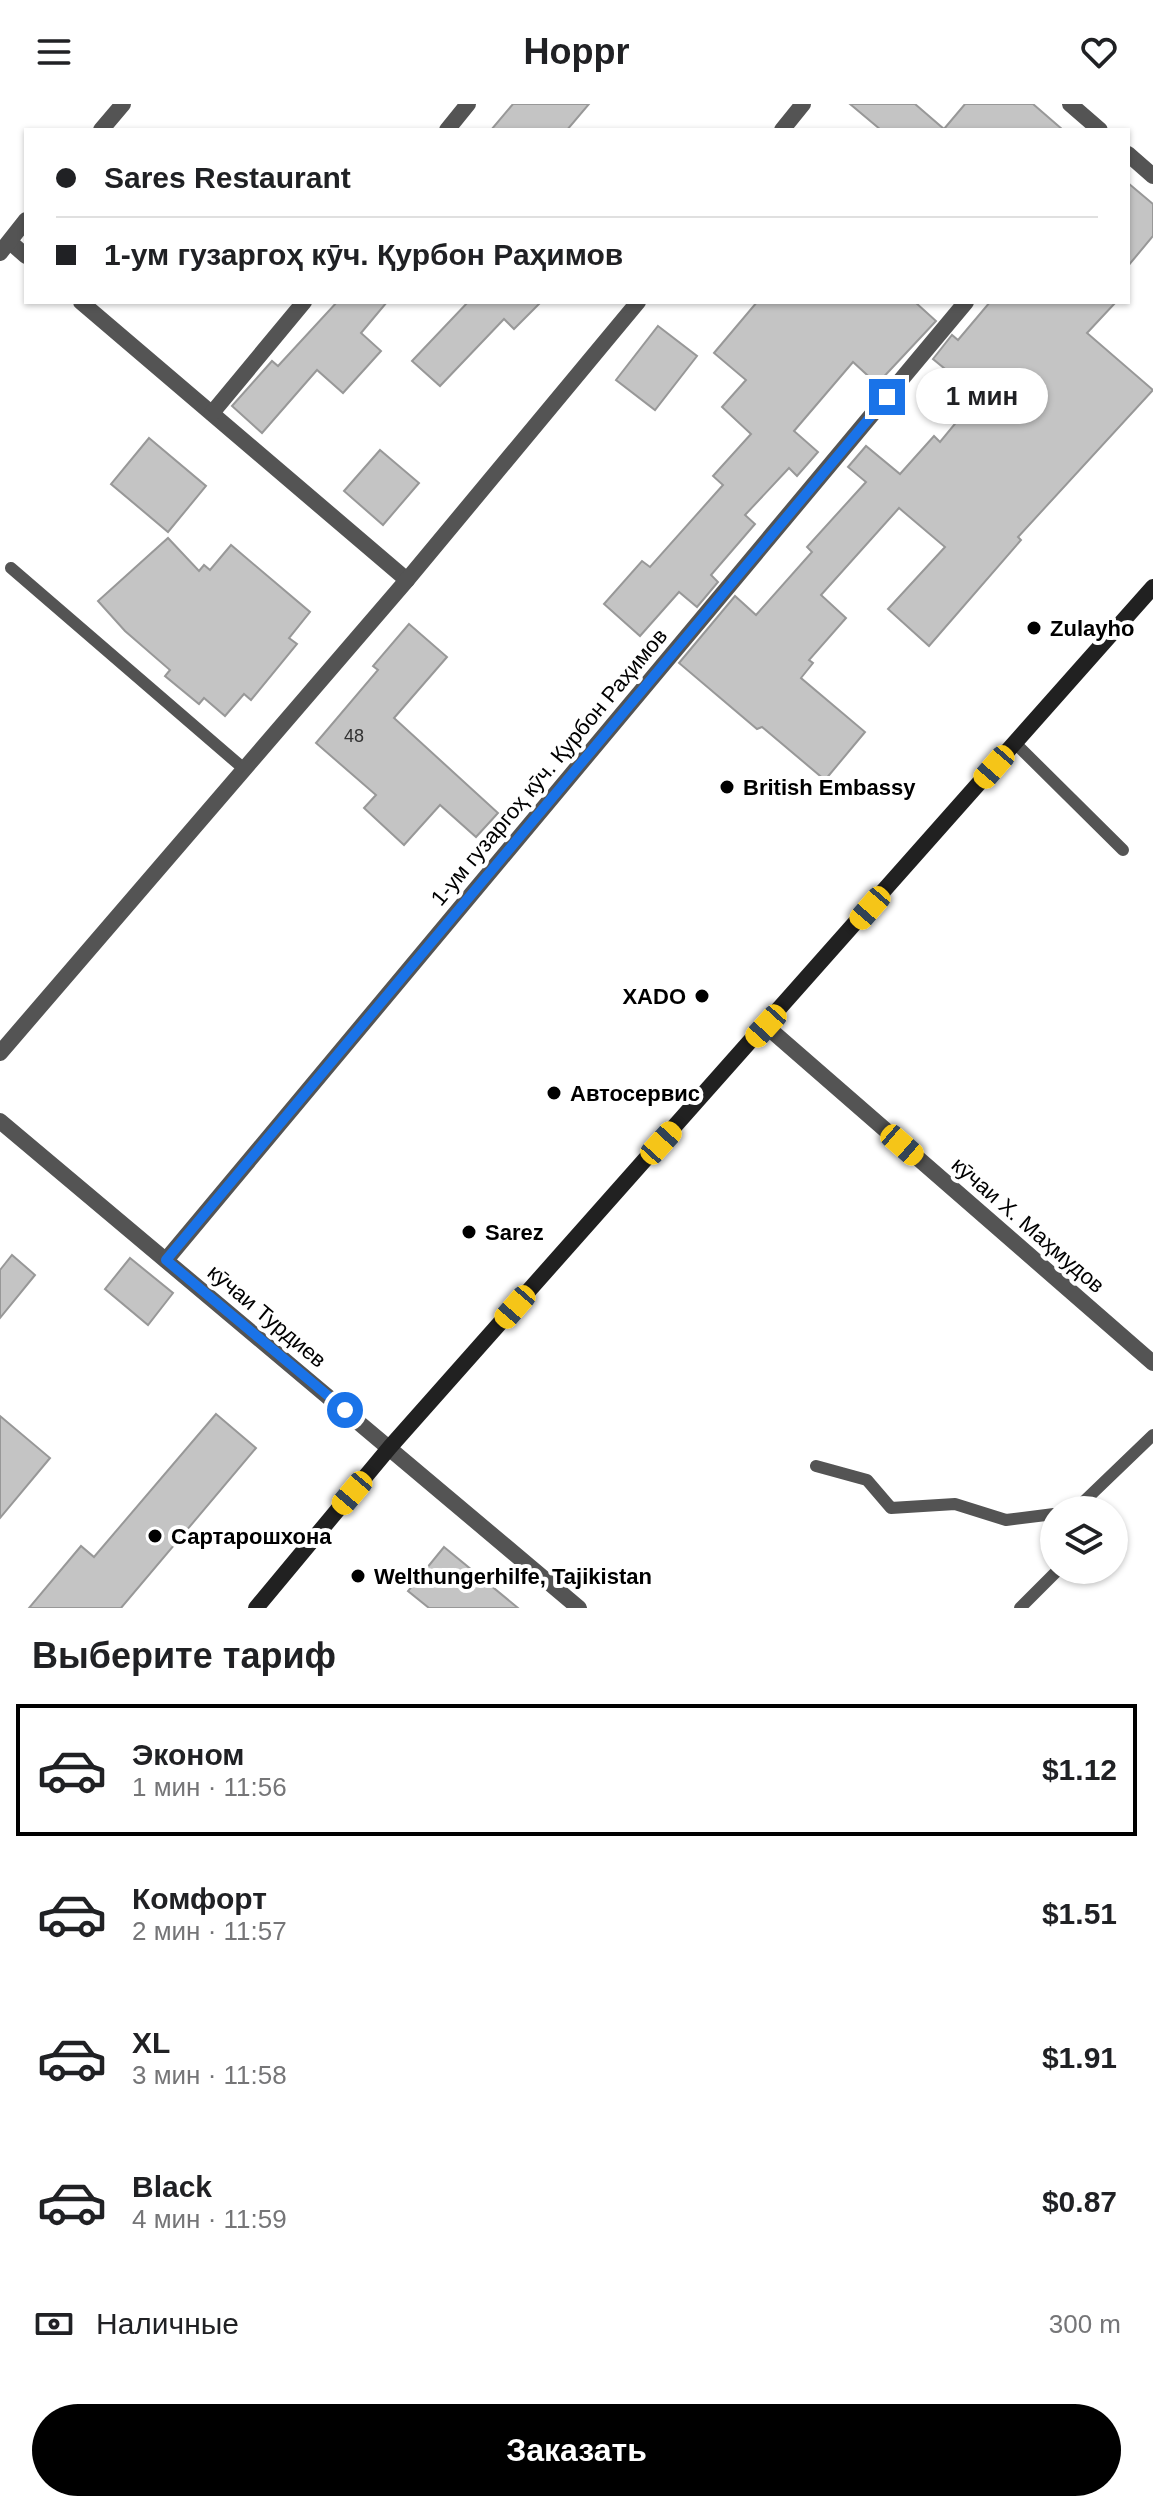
<!DOCTYPE html>
<html lang="ru">
<meta charset="utf-8">
<style>
body{margin:0;font-family:Helvetica,sans-serif;background:#f2f2f2;color:#202124;height:100vh;display:flex;flex-direction:column;font-size:30px;white-space:nowrap}
*{box-sizing:border-box;margin:0}
p{font-size:26px;color:#757577}
.icon{flex:none;width:44px;height:44px;fill:none;stroke:currentColor;stroke-width:2;stroke-linecap:round;stroke-linejoin:round}
.map{position:relative;height:1504px;overflow:hidden}
.details{display:flex;flex-direction:column;background:#fff;flex:1}
.details>*{flex:none}
.guide{position:absolute;left:24px;top:24px;width:1106px;height:176px;border-radius:0px;box-shadow:0 2px 6px #0004;display:grid;align-content:center;height:176px;padding:0 32px;background:#fff}
.fabs{position:absolute;left:1040px;top:1392px;display:grid;gap:16px}
.fabs a{display:grid;place-items:center;width:88px;height:88px;border-radius:50%;background:#fff;box-shadow:0 2px 6px #0004;font-size:40px}
.end{position:absolute;width:36px;height:36px;margin:-18px;border:10px solid #1a73e8;background:#fff;box-shadow:0 0 0 4px #fff}
.from{border-radius:50%}
.bubble{position:absolute;height:56px;border-radius:28px;background:#fff;box-shadow:0 2px 6px #0004;font-size:26px;font-weight:700;line-height:56px;text-align:center}
.car{position:absolute;width:24px;height:48px;margin:-24px -12px;border-radius:10px;box-shadow:0 0 6px 2px #0007;background:linear-gradient(#f5c518 24%,#345 0 40%,#f5c518 0 76%,#345 0 86%,#f5c518 0)}
.guide b{display:flex;align-items:center;gap:28px;height:76px;font-size:30px}
.guide b+b{border-top:2px solid #e0e0e0}
.guide i{width:20px;height:20px;background:#202124}
ul{padding:0;list-style:none}
li{display:flex;align-items:center;gap:24px;height:132px;margin:0 16px 12px;padding:0 16px;border:4px solid transparent;border-radius:0px}
li div{flex:1}
li b{display:block;font-size:30px}
li em{font-style:normal;font-weight:700}
li.current{border-color:#000}
li>.icon{width:72px;height:72px;stroke-width:1.5}
h2{padding:0 32px;font-size:36px;line-height:96px}
.pay{display:flex;align-items:center;gap:20px;height:88px;padding:0 32px;font-size:30px}
.pay p{margin-inline-start:auto}
.action{display:flex;gap:16px;margin-top:auto;padding:16px 32px}
.action a{flex:1;height:92px;border-radius:48px;background:#000;color:#fff;font-size:32px;font-weight:700;line-height:92px;text-align:center}
header{display:flex;justify-content:space-between;align-items:center;height:104px;padding:0 32px;background:#fff;font-size:36px;font-weight:700}
.map>svg:first-child{display:block}
.building{fill:#c4c4c4;stroke:#989898;stroke-width:2}
.lines{fill:none;stroke-linecap:round;stroke-linejoin:round}
.lane{stroke:#545454;stroke-width:12}
.street{stroke:#545454;stroke-width:16}
.secondary{stroke:#212121;stroke-width:16}
.route{stroke:#1a73e8;stroke-width:10}
.poi-dot{fill:#000;stroke:#fff;stroke-width:3}
.labels{text-anchor:middle;dominant-baseline:central;stroke-width:8;stroke-linejoin:round;paint-order:stroke}
.number-label{font-size:18px;fill:#313131}
.poi-label{font-size:22px;font-weight:bold;fill:#000;stroke:#fff;text-anchor:start}
.street-label{font-size:22px;fill:#000;stroke:#fff}
</style>
<header><svg class="icon" aria-label="menu" viewBox="0 0 24 24"><path d="M4 6h16M4 12h16M4 18h16"/></svg>Hoppr<svg class="icon" aria-label="heart" viewBox="0 0 24 24"><path d="M12 20l-8-8c-3-5 5-10 8-4 3-6 11-1 8 4z"/></svg></header>
<div class="map">
<svg width="1153" height="1504" viewBox="0 0 1153 1504">
<rect width="100%" height="100%" fill="#fff"/>
<g class="building">
<polygon points="513,0 589,0 567,26 491,26"/>
<polygon points="850,0 915,0 944,25 965,0 1033,0 1063,26 881,26"/>
<polygon points="1128,79 1153,100 1153,132 1128,162"/>
<polygon points="337,198 387,198 361,229 381,247 343,289 317,266 262,329 232,302 272,257 278,262"/>
<polygon points="468,198 541,198 514,225 504,215 440,282 412,257"/>
<polygon points="757,198 915,198 936,217 877,280 853,258 794,327 818,348 797,372 789,364 745,411 755,420 711,471 718,478 697,503 679,488 640,532 604,500 642,457 650,463 723,381 713,372 751,330 722,303 746,276 714,249"/>
<polygon points="990,198 1116,198 1087,229 1153,286 1018,433 1021,436 929,542 888,505 945,443 899,404 821,491 846,514 809,556 813,559 801,574 865,628 825,676 762,623 757,625 679,559 735,492 756,511 812,448 807,443 866,378 848,363 866,342 900,370 934,332 940,338 978,292 933,255 952,231 958,236"/>
<polygon points="658,222 697,252 655,306 616,276"/>
<polygon points="149,334 206,382 168,428 111,380"/>
<polygon points="380,346 419,379 383,421 344,387"/>
<polygon points="168,434 199,467 204,461 210,466 231,441 310,508 289,534 297,540 251,596 244,590 225,612 204,594 199,600 165,572 170,566 125,527 98,497"/>
<polygon points="409,520 447,553 394,614 498,709 476,733 440,701 404,741 364,704 376,691 316,639 378,566 373,562"/>
<polygon points="12,1151 35,1171 0,1214 0,1166"/>
<polygon points="130,1154 173,1189 148,1221 105,1185"/>
<polygon points="216,1310 256,1344 121,1504 29,1504 81,1442 94,1453"/>
<polygon points="0,1312 50,1354 0,1414"/>
<polygon points="444,1443 518,1504 429,1504 408,1487"/>
</g>
<g class="lines">
<g class="lane">
<polyline points="11,464 243,664"/>
<polyline points="1015,639 1123,746"/>
<polyline points="816,1362 867,1376 891,1404 955,1400 1006,1416 1054,1410"/>
<polyline points="1075,1406 1153,1331"/>
<polyline points="1020,1504 1058,1466"/>
</g>
<g class="street">
<polyline points="1070,0 1100,26"/>
<polyline points="101,26 123,0"/>
<polyline points="447,26 468,0"/>
<polyline points="782,26 803,0"/>
<polyline points="1128,50 1153,72"/>
<polyline points="10,138 26,152"/>
<polyline points="0,149 26,116"/>
<polyline points="81,198 407,476"/>
<polyline points="212,309 304,198"/>
<polyline points="766,922 1153,1259"/>
<polyline points="0,949 407,476 638,198"/>
<polyline points="0,1017 579,1504"/>
<polyline points="166,1156 966,198"/>
</g>
<polyline class="secondary" points="256,1504 390,1343 1153,483"/>
</g>
<g class="lines">
<polyline class="route" points="345,1306 166,1156 887,293"/>
</g>
<g class="poi-dot">
<circle cx="1034" cy="524" r="8"/>
<circle cx="727" cy="683" r="8"/>
<circle cx="702" cy="892" r="8"/>
<circle cx="554" cy="989" r="8"/>
<circle cx="469" cy="1128" r="8"/>
<circle cx="155" cy="1432" r="8"/>
<circle cx="358" cy="1472" r="8"/>
</g>
<g class="labels">
<g class="number-label">
<text x="354" y="632">48</text>
</g>
<g class="poi-label">
<text x="1050" y="524">Zulayho</text>
<text x="743" y="683">British Embassy</text>
<text x="686" y="892" text-anchor="end">XADO</text>
<text x="570" y="989">Автосервис</text>
<text x="485" y="1128">Sarez</text>
<text x="171" y="1432">Сартарошхона</text>
<text x="374" y="1472">Welthungerhilfe, Tajikistan</text>
</g>
<g class="street-label">
<text transform="translate(549 663) rotate(-50)">1-ум гузаргоҳ кӯч. Қурбон Раҳимов</text>
<text transform="translate(1028 1121) rotate(41)">кӯчаи Х. Маҳмудов</text>
<text transform="translate(267 1212) rotate(40)">кӯчаи Турдиев</text>
</g>
</g>
</svg>
<div class="fabs">
<a><svg class="icon" aria-label="layers" viewBox="0 0 24 24"><path d="M12 4l9 5-9 5-9-5zM3 14l9 5 9-5"/></svg></a>
</div>
<i class="end from" style="left:345px;top:1306px"></i>
<i class="end" style="left:887px;top:293px"></i>
<div class="bubble" style="left:916px;top:264px;width:132px">1 мин</div>
<i class="car" style="left:994px;top:663px;rotate:221deg"></i>
<i class="car" style="left:870px;top:804px;rotate:221deg"></i>
<i class="car" style="left:766px;top:922px;rotate:222deg"></i>
<i class="car" style="left:661px;top:1039px;rotate:42deg"></i>
<i class="car" style="left:902px;top:1041px;rotate:131deg"></i>
<i class="car" style="left:515px;top:1203px;rotate:221deg"></i>
<i class="car" style="left:352px;top:1389px;rotate:220deg"></i>
<div class="guide">
<b><i class="from"></i>Sares Restaurant</b>
<b><i></i>1-ум гузаргоҳ кӯч. Қурбон Раҳимов</b>
</div>
</div>
<section class="details">
<h2>Выберите тариф</h2>
<ul>
<li class="current"><svg class="icon" aria-label="car" viewBox="0 0 24 24"><path d="M5 17H2v-5l4-1 3-4h7l3 4 3 1v5h-3M9 17h6M6 11h13"/><circle cx="7" cy="17" r="2"/><circle cx="17" cy="17" r="2"/></svg><div><b>Эконом</b><p>1 мин · 11:56</p></div><em>$1.12</em></li>
<li><svg class="icon" aria-label="car" viewBox="0 0 24 24"><path d="M5 17H2v-5l4-1 3-4h7l3 4 3 1v5h-3M9 17h6M6 11h13"/><circle cx="7" cy="17" r="2"/><circle cx="17" cy="17" r="2"/></svg><div><b>Комфорт</b><p>2 мин · 11:57</p></div><em>$1.51</em></li>
<li><svg class="icon" aria-label="car" viewBox="0 0 24 24"><path d="M5 17H2v-5l4-1 3-4h7l3 4 3 1v5h-3M9 17h6M6 11h13"/><circle cx="7" cy="17" r="2"/><circle cx="17" cy="17" r="2"/></svg><div><b>XL</b><p>3 мин · 11:58</p></div><em>$1.91</em></li>
<li><svg class="icon" aria-label="car" viewBox="0 0 24 24"><path d="M5 17H2v-5l4-1 3-4h7l3 4 3 1v5h-3M9 17h6M6 11h13"/><circle cx="7" cy="17" r="2"/><circle cx="17" cy="17" r="2"/></svg><div><b>Black</b><p>4 мин · 11:59</p></div><em>$0.87</em></li>
</ul>
<div class="pay"><svg class="icon" aria-label="cash" viewBox="0 0 24 24"><path d="M3 7h18v10H3z"/><circle cx="12" cy="12" r="2"/></svg>Наличные<p>300 m</p></div>
<div class="action"><a>Заказать</a></div>
</section>
